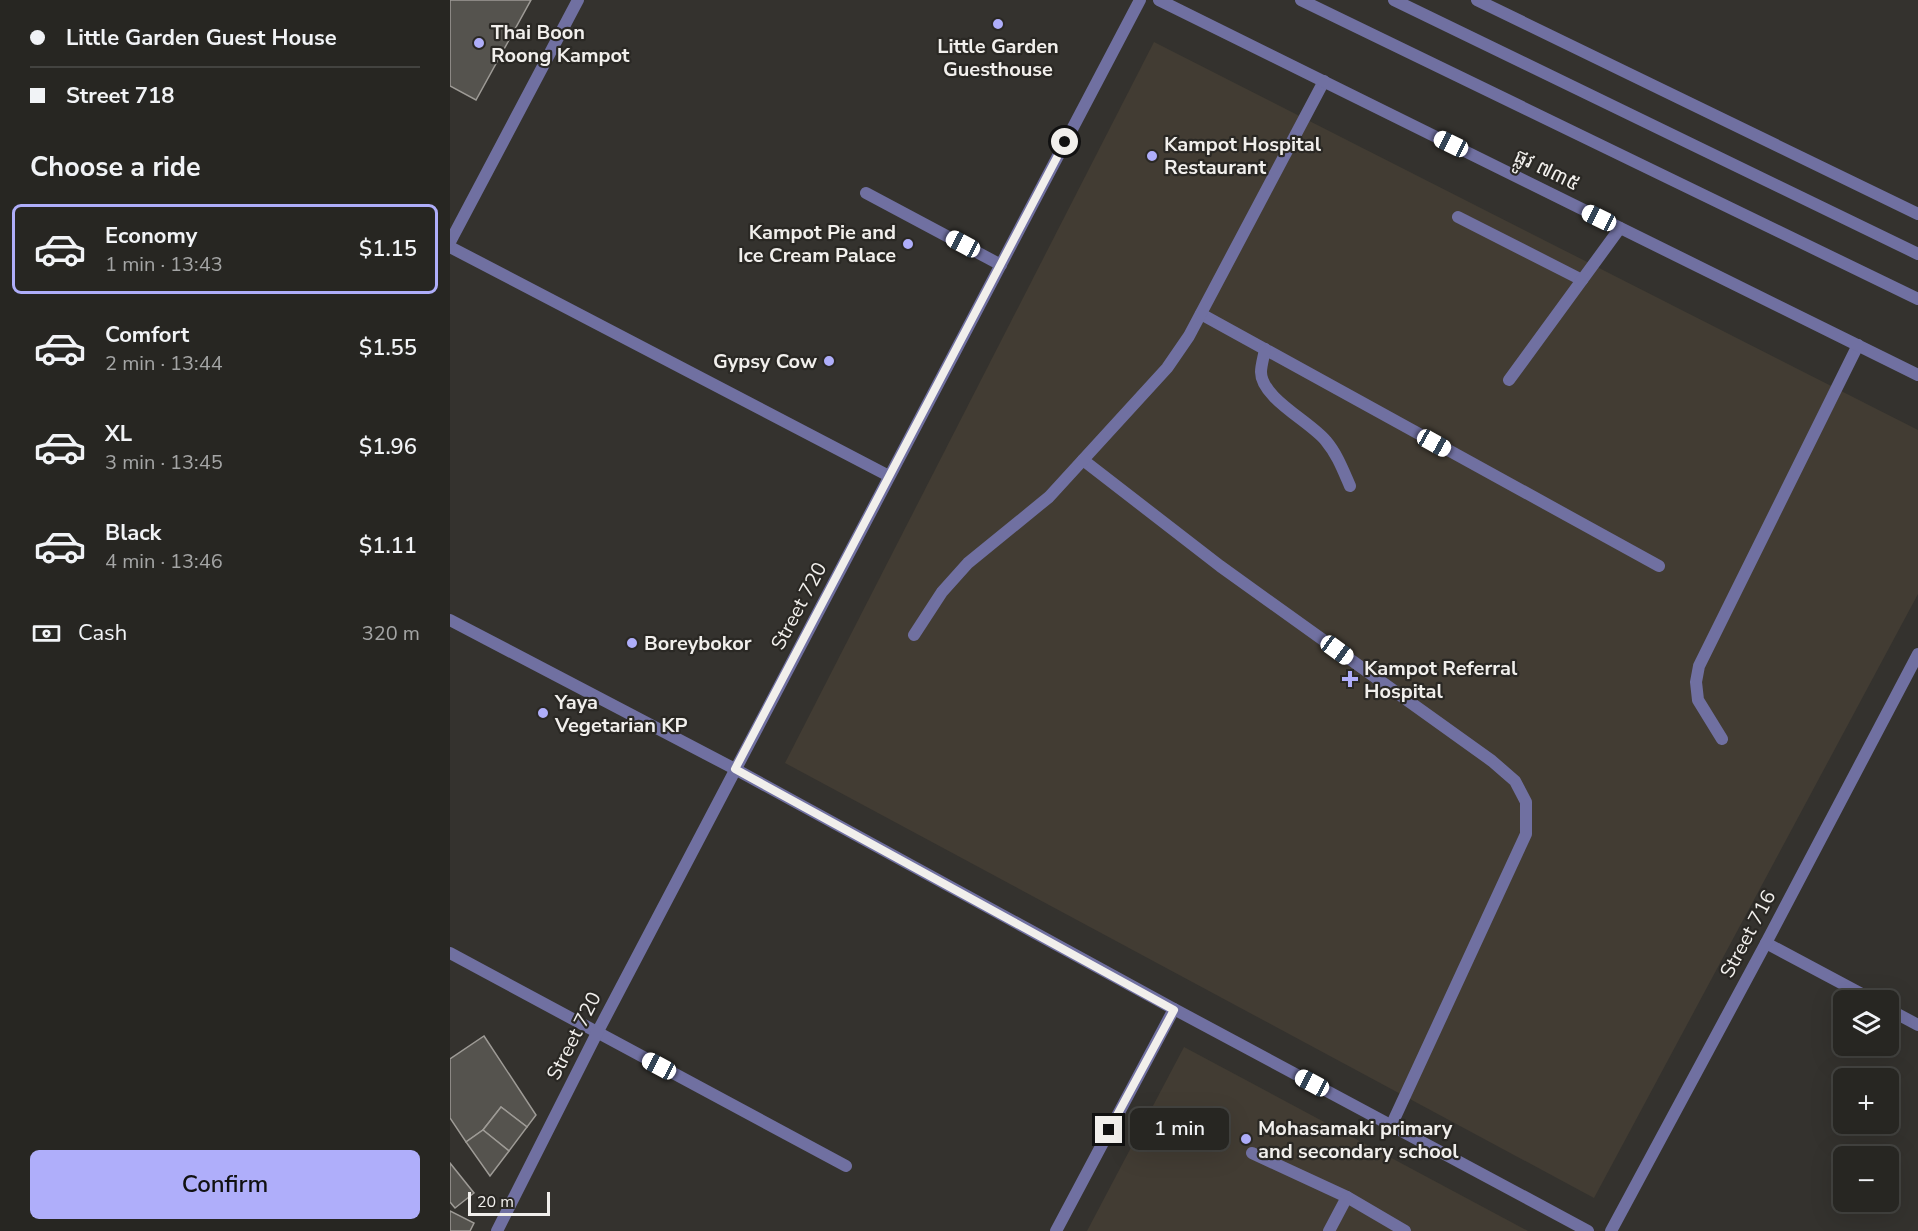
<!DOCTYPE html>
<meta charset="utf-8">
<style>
body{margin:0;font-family:"Nunito Sans","Noto Sans Khmer",sans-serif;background:#2f2e2a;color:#f1f3f6;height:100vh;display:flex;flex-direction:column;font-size:22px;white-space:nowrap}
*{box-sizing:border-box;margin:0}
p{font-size:20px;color:#a4a5a5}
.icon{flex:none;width:33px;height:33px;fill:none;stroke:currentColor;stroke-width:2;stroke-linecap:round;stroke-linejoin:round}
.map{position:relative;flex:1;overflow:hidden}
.panel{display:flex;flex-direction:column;background:#272622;width:450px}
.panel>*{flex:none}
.banner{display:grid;align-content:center;height:132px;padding:0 30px;background:#272622}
.tools{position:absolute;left:1383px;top:990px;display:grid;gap:12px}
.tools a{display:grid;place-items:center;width:66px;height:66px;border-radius:9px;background:#272622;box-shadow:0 6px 24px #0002,0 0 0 2px #434340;font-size:30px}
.scale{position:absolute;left:18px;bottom:15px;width:82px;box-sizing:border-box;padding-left:6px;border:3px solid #f1efec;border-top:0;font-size:16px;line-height:21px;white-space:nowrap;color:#f1efec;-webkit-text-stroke:4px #2a2824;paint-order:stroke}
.end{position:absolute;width:27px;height:27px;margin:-14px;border:8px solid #f1efec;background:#111;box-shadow:0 0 0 3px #111}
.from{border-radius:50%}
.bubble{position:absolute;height:42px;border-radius:9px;background:#272622;box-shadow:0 6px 24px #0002,0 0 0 2px #434340;font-size:20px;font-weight:600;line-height:42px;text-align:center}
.car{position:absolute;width:18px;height:36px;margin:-18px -9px;border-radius:8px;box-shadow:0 0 4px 2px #0007;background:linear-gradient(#fff 24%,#345 0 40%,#fff 0 76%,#345 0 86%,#fff 0)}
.banner b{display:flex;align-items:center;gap:21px;height:57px;font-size:22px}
.banner b+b{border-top:2px solid #434340}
.banner i{width:15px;height:15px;background:#f1f3f6}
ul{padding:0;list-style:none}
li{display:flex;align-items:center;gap:18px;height:90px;margin:0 12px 9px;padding:0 18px;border:3px solid transparent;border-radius:9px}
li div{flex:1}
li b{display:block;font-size:22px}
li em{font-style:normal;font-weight:600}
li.active{border-color:#afaefa}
li>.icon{width:54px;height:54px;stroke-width:1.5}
h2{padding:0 30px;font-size:27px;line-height:72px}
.pay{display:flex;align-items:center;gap:15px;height:66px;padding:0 30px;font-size:22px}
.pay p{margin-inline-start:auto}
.cta{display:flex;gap:12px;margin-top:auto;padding:12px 30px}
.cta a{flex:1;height:69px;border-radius:9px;background:#afaefa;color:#111;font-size:24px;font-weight:600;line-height:69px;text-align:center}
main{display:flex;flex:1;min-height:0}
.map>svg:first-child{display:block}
.built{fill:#423c33}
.building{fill:#55534e;stroke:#9e9b96;stroke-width:1.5}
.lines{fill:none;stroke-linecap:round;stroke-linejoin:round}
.service{stroke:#7070a1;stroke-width:12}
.pedestrian{stroke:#7070a1;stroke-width:12}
.minor{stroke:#7070a1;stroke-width:12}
.tertiary{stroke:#7070a1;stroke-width:12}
.route{stroke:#f1efec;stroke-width:8}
.poi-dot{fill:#afaefa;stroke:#2a2824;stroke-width:2}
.labels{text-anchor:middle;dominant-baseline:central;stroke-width:4.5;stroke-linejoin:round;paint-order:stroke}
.poi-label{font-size:20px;font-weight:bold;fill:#f1efec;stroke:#2a2824;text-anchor:start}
.street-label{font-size:20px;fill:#f1efec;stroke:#2a2824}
</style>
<main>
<section class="panel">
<div class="banner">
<b><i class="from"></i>Little Garden Guest House</b>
<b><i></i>Street 718</b>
</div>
<h2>Choose a ride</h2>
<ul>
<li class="active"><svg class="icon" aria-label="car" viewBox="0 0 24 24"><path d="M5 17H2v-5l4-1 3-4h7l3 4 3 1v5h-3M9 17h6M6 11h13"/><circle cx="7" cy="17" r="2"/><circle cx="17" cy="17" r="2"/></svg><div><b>Economy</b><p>1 min · 13:43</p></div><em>$1.15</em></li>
<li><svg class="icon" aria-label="car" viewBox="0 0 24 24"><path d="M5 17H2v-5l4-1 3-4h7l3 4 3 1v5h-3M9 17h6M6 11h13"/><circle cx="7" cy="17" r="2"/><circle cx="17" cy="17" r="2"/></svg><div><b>Comfort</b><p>2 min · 13:44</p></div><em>$1.55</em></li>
<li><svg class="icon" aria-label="car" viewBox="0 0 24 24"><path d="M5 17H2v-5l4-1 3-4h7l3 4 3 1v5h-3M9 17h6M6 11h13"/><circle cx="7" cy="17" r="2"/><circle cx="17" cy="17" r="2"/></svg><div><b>XL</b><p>3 min · 13:45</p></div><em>$1.96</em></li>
<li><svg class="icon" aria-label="car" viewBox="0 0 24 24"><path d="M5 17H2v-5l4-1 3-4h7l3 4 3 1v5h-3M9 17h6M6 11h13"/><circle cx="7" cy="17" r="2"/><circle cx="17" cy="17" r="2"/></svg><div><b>Black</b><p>4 min · 13:46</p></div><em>$1.11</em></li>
</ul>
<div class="pay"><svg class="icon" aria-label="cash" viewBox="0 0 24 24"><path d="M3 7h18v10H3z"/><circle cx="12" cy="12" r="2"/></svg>Cash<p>320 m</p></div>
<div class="cta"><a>Confirm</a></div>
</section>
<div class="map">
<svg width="1468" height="1231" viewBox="0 0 1468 1231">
<rect width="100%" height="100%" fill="#34322e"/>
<g class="built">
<polygon points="704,42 1468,430 1468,594 1144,1198 335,763"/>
<polygon points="734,1047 1078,1231 637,1231"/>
</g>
<g class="building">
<polygon points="0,0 81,0 26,100 0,86"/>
<polygon points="34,1036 86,1115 77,1127 51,1107 33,1130 16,1142 0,1118 0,1059"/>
<polygon points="51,1107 77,1127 59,1151 33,1130"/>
<polygon points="33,1130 59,1151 40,1176 16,1142"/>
<polygon points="0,1163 24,1193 5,1208 0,1202"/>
<polygon points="0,1211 24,1223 20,1231 0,1231"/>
</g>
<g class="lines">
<g class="service">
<polyline points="944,0 1468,254"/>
<polyline points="416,193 551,265"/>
<polyline points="1008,217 1132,280"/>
<polyline points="751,314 1209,566"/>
<path d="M815,349C814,356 811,365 811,372C811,398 861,422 876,441C887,454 893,470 900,486"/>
<polyline points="1059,380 1170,228"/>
<polyline points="633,460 770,566 1042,761 1065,781 1076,802 1076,834 941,1126"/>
<polyline points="464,635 492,592 518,563 599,497 717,368 739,336 874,81"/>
<polyline points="802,1153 897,1197 955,1231"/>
<polyline points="879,1231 897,1197"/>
</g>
<g class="pedestrian">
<polyline points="851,0 1468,299"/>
<polyline points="1027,0 1468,214"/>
</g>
<g class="minor">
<polyline points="0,247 439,476"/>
<polyline points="0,620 285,769 724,1009 1138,1231"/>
<polyline points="1272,739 1248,700 1246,682 1249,666 1408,345"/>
<polyline points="1316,943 1423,1000"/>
<polyline points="0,953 396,1166"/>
<polyline points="1438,1009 1468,1025"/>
<polyline points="47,1231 147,1033 690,0"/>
<polyline points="606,1231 724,1009"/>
<polyline points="1161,1231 1316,943 1468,654"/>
</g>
<g class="tertiary">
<polyline points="709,0 1468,375"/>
<polyline points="0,242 128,0"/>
</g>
</g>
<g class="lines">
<polyline class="route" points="615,142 285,769 724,1010 659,1130"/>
</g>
<g class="poi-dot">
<circle cx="548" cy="24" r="6"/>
<circle cx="29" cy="43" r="6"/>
<circle cx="702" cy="156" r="6"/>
<circle cx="458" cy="244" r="6"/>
<circle cx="379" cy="361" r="6"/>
<circle cx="182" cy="643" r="6"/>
<path d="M897 670h6v6h6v6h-6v6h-6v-6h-6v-6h6z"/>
<circle cx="93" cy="713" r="6"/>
<circle cx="796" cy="1139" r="6"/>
</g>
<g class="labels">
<g class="poi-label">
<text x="41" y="32">Thai Boon<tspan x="41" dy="23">Roong Kampot</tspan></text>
<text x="548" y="46" text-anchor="middle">Little Garden<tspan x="548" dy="23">Guesthouse</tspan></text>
<text x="714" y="144">Kampot Hospital<tspan x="714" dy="23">Restaurant</tspan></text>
<text x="446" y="232" text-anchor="end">Kampot Pie and<tspan x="446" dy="23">Ice Cream Palace</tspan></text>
<text x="367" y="361" text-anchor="end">Gypsy Cow</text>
<text x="194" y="643">Boreybokor</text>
<text x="914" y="668">Kampot Referral<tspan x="914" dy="23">Hospital</tspan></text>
<text x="105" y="702">Yaya<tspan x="105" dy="23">Vegetarian KP</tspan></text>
<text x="808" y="1128">Mohasamaki primary<tspan x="808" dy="23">and secondary school</tspan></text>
</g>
<g class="street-label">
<text transform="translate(1097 170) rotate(26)">ផ្លូវ ៧៣៥</text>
<text transform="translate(349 606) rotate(-62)">Street 720</text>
<text transform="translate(1298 934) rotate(-62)">Street 716</text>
<text transform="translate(124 1036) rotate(-63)">Street 720</text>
</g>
</g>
</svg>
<div class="tools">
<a><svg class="icon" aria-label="layers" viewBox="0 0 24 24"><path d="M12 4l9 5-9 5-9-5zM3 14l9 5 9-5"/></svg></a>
<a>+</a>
<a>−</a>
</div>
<div class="scale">20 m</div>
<i class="end from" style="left:615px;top:142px"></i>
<i class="end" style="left:659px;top:1130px"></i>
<div class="bubble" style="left:680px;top:1108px;width:99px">1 min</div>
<i class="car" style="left:1001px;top:144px;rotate:296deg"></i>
<i class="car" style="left:1149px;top:218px;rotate:296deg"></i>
<i class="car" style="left:513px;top:244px;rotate:298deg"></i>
<i class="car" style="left:984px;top:443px;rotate:119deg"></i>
<i class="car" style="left:887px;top:650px;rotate:126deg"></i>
<i class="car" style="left:209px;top:1066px;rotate:298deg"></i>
<i class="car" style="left:862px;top:1083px;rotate:298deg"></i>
</div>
</main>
